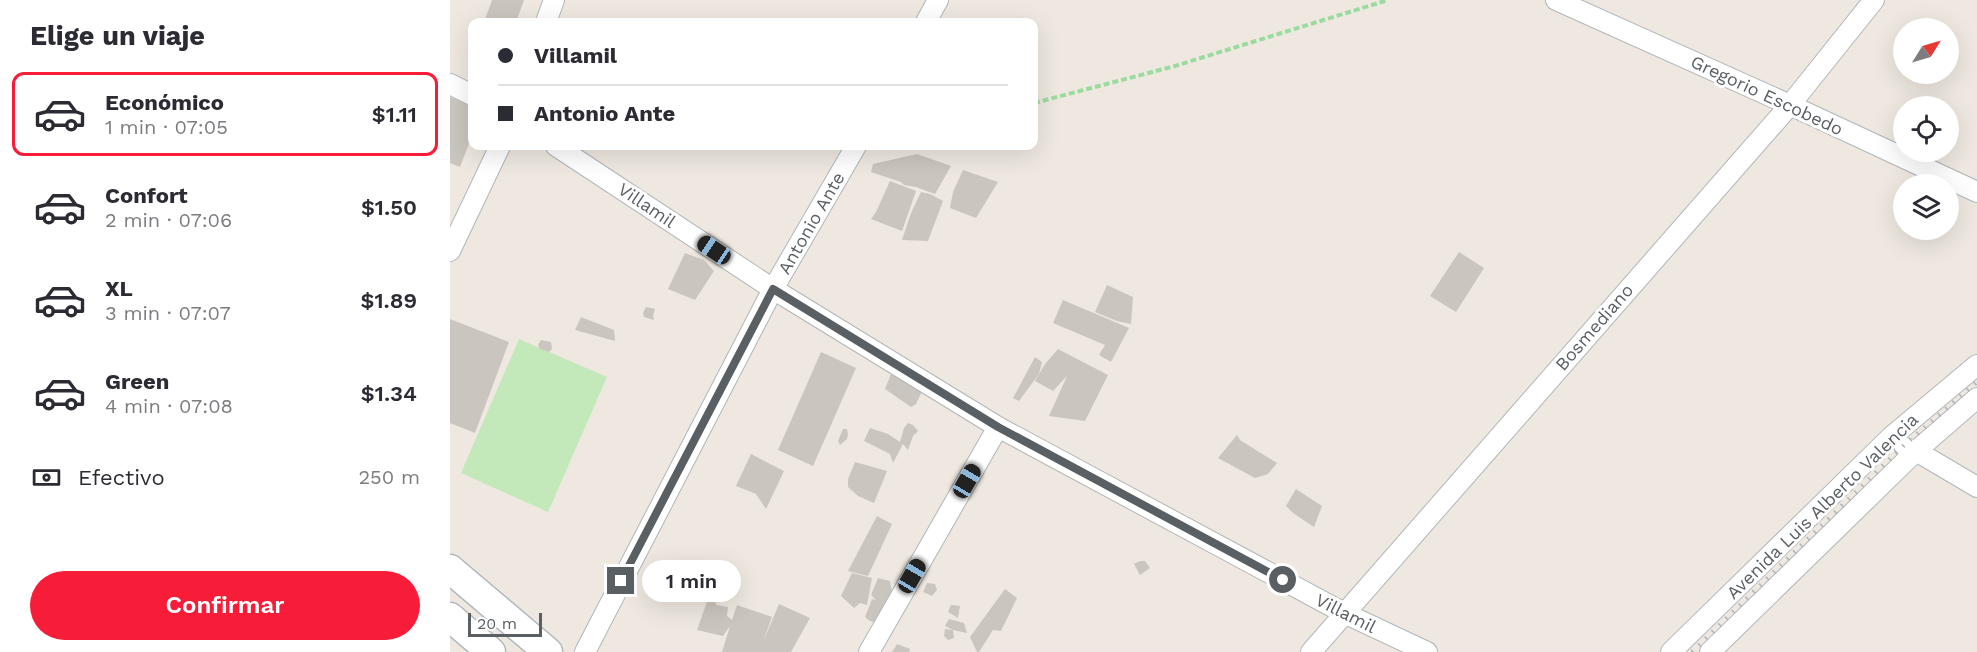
<!DOCTYPE html>
<html lang="es">
<meta charset="utf-8">
<style>
body{margin:0;font-family:"Work Sans",sans-serif;background:#f2f2f3;color:#2b2b33;height:100vh;display:flex;flex-direction:column;font-size:22px;white-space:nowrap}
*{box-sizing:border-box;margin:0}
p{font-size:20px;color:#7c7c81}
.icon{flex:none;width:33px;height:33px;fill:none;stroke:currentColor;stroke-width:2;stroke-linecap:round;stroke-linejoin:round}
.map{position:relative;flex:1;overflow:hidden}
.panel{display:flex;flex-direction:column;background:#fff;width:450px}
.panel>*{flex:none}
.hud{position:absolute;left:18px;top:18px;width:570px;height:132px;border-radius:12px;box-shadow:0 6px 24px #0002;display:grid;align-content:center;height:132px;padding:0 30px;background:#fff}
.needle{width:39px;rotate:53deg}
.tools{position:absolute;left:1443px;top:18px;display:grid;gap:12px}
.tools a{display:grid;place-items:center;width:66px;height:66px;border-radius:50%;background:#fff;box-shadow:0 6px 24px #0002;font-size:30px}
.scale{position:absolute;left:18px;bottom:15px;width:74px;box-sizing:border-box;padding-left:6px;border:3px solid #595f63;border-top:0;font-size:16px;line-height:21px;white-space:nowrap;color:#595f63;-webkit-text-stroke:4px #fff;paint-order:stroke}
.end{position:absolute;width:27px;height:27px;margin:-14px;border:8px solid #595f63;background:#fff;box-shadow:0 0 0 3px #fff}
.from{border-radius:50%}
.bubble{position:absolute;height:42px;border-radius:21px;background:#fff;box-shadow:0 6px 24px #0002;font-size:20px;font-weight:600;line-height:42px;text-align:center}
.car{position:absolute;width:18px;height:36px;margin:-18px -9px;border-radius:8px;box-shadow:0 0 4px 2px #0007;background:linear-gradient(#222 24%,#8ab4d8 0 40%,#222 0 76%,#8ab4d8 0 86%,#222 0)}
.hud b{display:flex;align-items:center;gap:21px;height:57px;font-size:22px}
.hud b+b{border-top:2px solid #e1e1e2}
.hud i{width:15px;height:15px;background:#2b2b33}
ul{padding:0;list-style:none}
li{display:flex;align-items:center;gap:18px;height:84px;margin:0 12px 9px;padding:0 18px;border:3px solid transparent;border-radius:12px}
li div{flex:1}
li b{display:block;font-size:22px}
li em{font-style:normal;font-weight:600}
li.active{border-color:#f71d38}
li>.icon{width:54px;height:54px;stroke-width:1.5}
h2{padding:0 30px;font-size:27px;line-height:72px}
.pay{display:flex;align-items:center;gap:15px;height:66px;padding:0 30px;font-size:22px}
.pay p{margin-inline-start:auto}
.primary-button{display:flex;gap:12px;margin-top:auto;padding:12px 30px}
.primary-button a{flex:1;height:69px;border-radius:36px;background:#f71d38;color:#fff;font-size:24px;font-weight:600;line-height:69px;text-align:center}
main{display:flex;flex:1;min-height:0}
.map>svg:first-child{display:block}
.green{fill:#c3e8ba}
.building{fill:#cbc5bf}
.lines{fill:none;stroke-linecap:round;stroke-linejoin:round}
.street-casing{stroke:#b1b6b9;stroke-width:22}
.secondary-casing{stroke:#b2b8bd;stroke-width:31}
.path{stroke:#9cdba0;stroke-width:4;stroke-dasharray:6 3;stroke-linecap:butt}
.street{stroke:#fff;stroke-width:20}
.secondary{stroke:#fff;stroke-width:28}
.rail{stroke:#b2b3b4;stroke-width:4.5;stroke-dasharray:1.5 8;stroke-linecap:butt}
.route{stroke:#595f63;stroke-width:8}
.labels{text-anchor:middle;dominant-baseline:central;stroke-width:6;stroke-linejoin:round;paint-order:stroke}
.street-label{font-size:18px;fill:#595f63;stroke:#fff}
</style>
<main>
<section class="panel">
<h2>Elige un viaje</h2>
<ul>
<li class="active"><svg class="icon" aria-label="car" viewBox="0 0 24 24"><path d="M5 17H2v-5l4-1 3-4h7l3 4 3 1v5h-3M9 17h6M6 11h13"/><circle cx="7" cy="17" r="2"/><circle cx="17" cy="17" r="2"/></svg><div><b>Económico</b><p>1 min · 07:05</p></div><em>$1.11</em></li>
<li><svg class="icon" aria-label="car" viewBox="0 0 24 24"><path d="M5 17H2v-5l4-1 3-4h7l3 4 3 1v5h-3M9 17h6M6 11h13"/><circle cx="7" cy="17" r="2"/><circle cx="17" cy="17" r="2"/></svg><div><b>Confort</b><p>2 min · 07:06</p></div><em>$1.50</em></li>
<li><svg class="icon" aria-label="car" viewBox="0 0 24 24"><path d="M5 17H2v-5l4-1 3-4h7l3 4 3 1v5h-3M9 17h6M6 11h13"/><circle cx="7" cy="17" r="2"/><circle cx="17" cy="17" r="2"/></svg><div><b>XL</b><p>3 min · 07:07</p></div><em>$1.89</em></li>
<li><svg class="icon" aria-label="car" viewBox="0 0 24 24"><path d="M5 17H2v-5l4-1 3-4h7l3 4 3 1v5h-3M9 17h6M6 11h13"/><circle cx="7" cy="17" r="2"/><circle cx="17" cy="17" r="2"/></svg><div><b>Green</b><p>4 min · 07:08</p></div><em>$1.34</em></li>
</ul>
<div class="pay"><svg class="icon" aria-label="cash" viewBox="0 0 24 24"><path d="M3 7h18v10H3z"/><circle cx="12" cy="12" r="2"/></svg>Efectivo<p>250 m</p></div>
<div class="primary-button"><a>Confirmar</a></div>
</section>
<div class="map">
<svg width="1527" height="652" viewBox="0 0 1527 652">
<rect width="100%" height="100%" fill="#eee8e0"/>
<polygon class="green" points="69,339 157,377 98,512 11,473"/>
<g class="building">
<polygon points="42,0 74,0 66,22 34,22"/>
<polygon points="0,97 22,106 22,136 10,167 0,163"/>
<polygon points="467,154 501,166 485,194 466,187 454,185 451,182 421,172 423,164"/>
<polygon points="513,170 548,182 526,218 500,208 503,192"/>
<polygon points="440,181 466,191 452,231 421,219 426,212"/>
<polygon points="471,192 480,194 493,201 478,241 452,240 461,213"/>
<polygon points="1009,252 1034,268 1006,312 980,296"/>
<polygon points="235,253 254,260 264,271 245,300 218,289"/>
<polygon points="657,285 683,297 681,324 667,321 645,312"/>
<polygon points="613,300 679,328 661,362 649,355 655,345 603,323"/>
<polygon points="196,307 205,309 203,315 204,320 194,317 193,313"/>
<polygon points="131,317 164,330 165,341 125,330"/>
<polygon points="0,319 59,342 25,433 0,423"/>
<polygon points="91,340 101,342 102,349 99,352 90,349 88,345"/>
<polygon points="608,349 658,375 635,421 599,416 617,376 603,391 585,381 595,364"/>
<polygon points="371,352 406,368 363,466 328,450"/>
<polygon points="585,357 592,362 589,374 569,401 563,398"/>
<polygon points="443,369 475,385 466,404 461,407 435,389"/>
<polygon points="458,423 463,425 468,431 463,436 458,450 453,444 443,463 440,454 414,441 420,428 438,434 450,442 454,428"/>
<polygon points="393,429 397,429 398,434 397,439 390,445 388,441"/>
<polygon points="787,435 790,440 827,463 818,474 805,478 768,458"/>
<polygon points="301,454 334,471 316,509 306,494 286,486"/>
<polygon points="405,462 437,471 424,503 408,496 398,487 398,479"/>
<polygon points="846,489 872,506 864,527 843,513 836,506"/>
<polygon points="427,516 442,524 418,576 398,571"/>
<polygon points="690,561 695,561 700,568 690,575 684,564"/>
<polygon points="402,573 422,578 417,605 410,603 404,608 391,596"/>
<polygon points="428,578 440,581 442,592 437,602 435,602 431,624 420,621 415,617 422,599 426,600 421,595"/>
<polygon points="477,583 485,584 487,590 482,596 473,592"/>
<polygon points="555,589 567,598 551,631 543,630 529,652 527,652 520,637"/>
<polygon points="259,596 267,605 278,607 277,616 282,620 287,605 322,617 313,642 329,604 360,618 341,652 272,652 280,626 273,636 247,630"/>
<polygon points="501,605 510,606 508,618 498,612"/>
<polygon points="499,619 514,623 517,633 503,630 504,638 498,640 494,636 495,629 503,630 495,626"/>
<polygon points="447,644 460,649 459,652 442,652"/>
</g>
<g class="lines">
<g class="street-casing">
<g id="street">
<polyline points="1106,0 1340,105 1527,192"/>
<polyline points="96,22 104,0"/>
<polyline points="476,22 488,0"/>
<polyline points="0,84 22,95"/>
<polyline points="106,146 323,289 548,427 894,613 977,652"/>
<polyline points="0,251 50,146"/>
<polyline points="1455,448 1466,451 1527,487"/>
<polyline points="135,652 323,289 406,146"/>
<polyline points="419,652 548,427"/>
<polyline points="861,652 1340,105 1424,0"/>
<polyline points="1221,652 1441,437 1527,365"/>
<polyline points="1260,652 1466,451 1527,398"/>
</g>
</g>
<g class="secondary-casing">
<g id="secondary">
<polyline points="0,569 98,652"/>
<polyline points="0,617 41,652"/>
</g>
</g>
<polyline class="path" points="584,103 725,66 938,0"/>
<use href="#street" class="street"/>
<use href="#secondary" class="secondary"/>
<polyline class="rail" points="1242,652 1452,447 1527,382"/>
</g>
<g class="lines">
<polyline class="route" points="171,581 323,289 548,427 833,580"/>
</g>
<g class="labels">
<g class="street-label">
<text transform="translate(1317 95) rotate(25)">Gregorio Escobedo</text>
<text transform="translate(197 205) rotate(34)">Villamil</text>
<text transform="translate(361 223) rotate(-60)">Antonio Ante</text>
<text transform="translate(1144 327) rotate(-49)">Bosmediano</text>
<text transform="translate(1372 506) rotate(-44)">Avenida Luis Alberto Valencia</text>
<text transform="translate(896 613) rotate(27)">Villamil</text>
</g>
</g>
</svg>
<div class="tools">
<a><svg class="needle" viewBox="-14 -14 28 28"><path d="M0-13l5 13h-10z" fill="#e53935"/><path d="M0 13l5-13h-10z" fill="#7c7c81"/></svg></a>
<a><svg class="icon" aria-label="locate" viewBox="0 0 24 24"><circle cx="12" cy="12" r="6"/><path d="M12 2v4M12 18v4M2 12h4M18 12h4"/></svg></a>
<a><svg class="icon" aria-label="layers" viewBox="0 0 24 24"><path d="M12 4l9 5-9 5-9-5zM3 14l9 5 9-5"/></svg></a>
</div>
<div class="scale">20 m</div>
<i class="end from" style="left:833px;top:580px"></i>
<i class="end" style="left:171px;top:581px"></i>
<div class="bubble" style="left:192px;top:560px;width:99px">1 min</div>
<i class="car" style="left:264px;top:250px;rotate:304deg"></i>
<i class="car" style="left:517px;top:481px;rotate:30deg"></i>
<i class="car" style="left:462px;top:576px;rotate:30deg"></i>
<div class="hud">
<b><i class="from"></i>Villamil</b>
<b><i></i>Antonio Ante</b>
</div>
</div>
</main>
